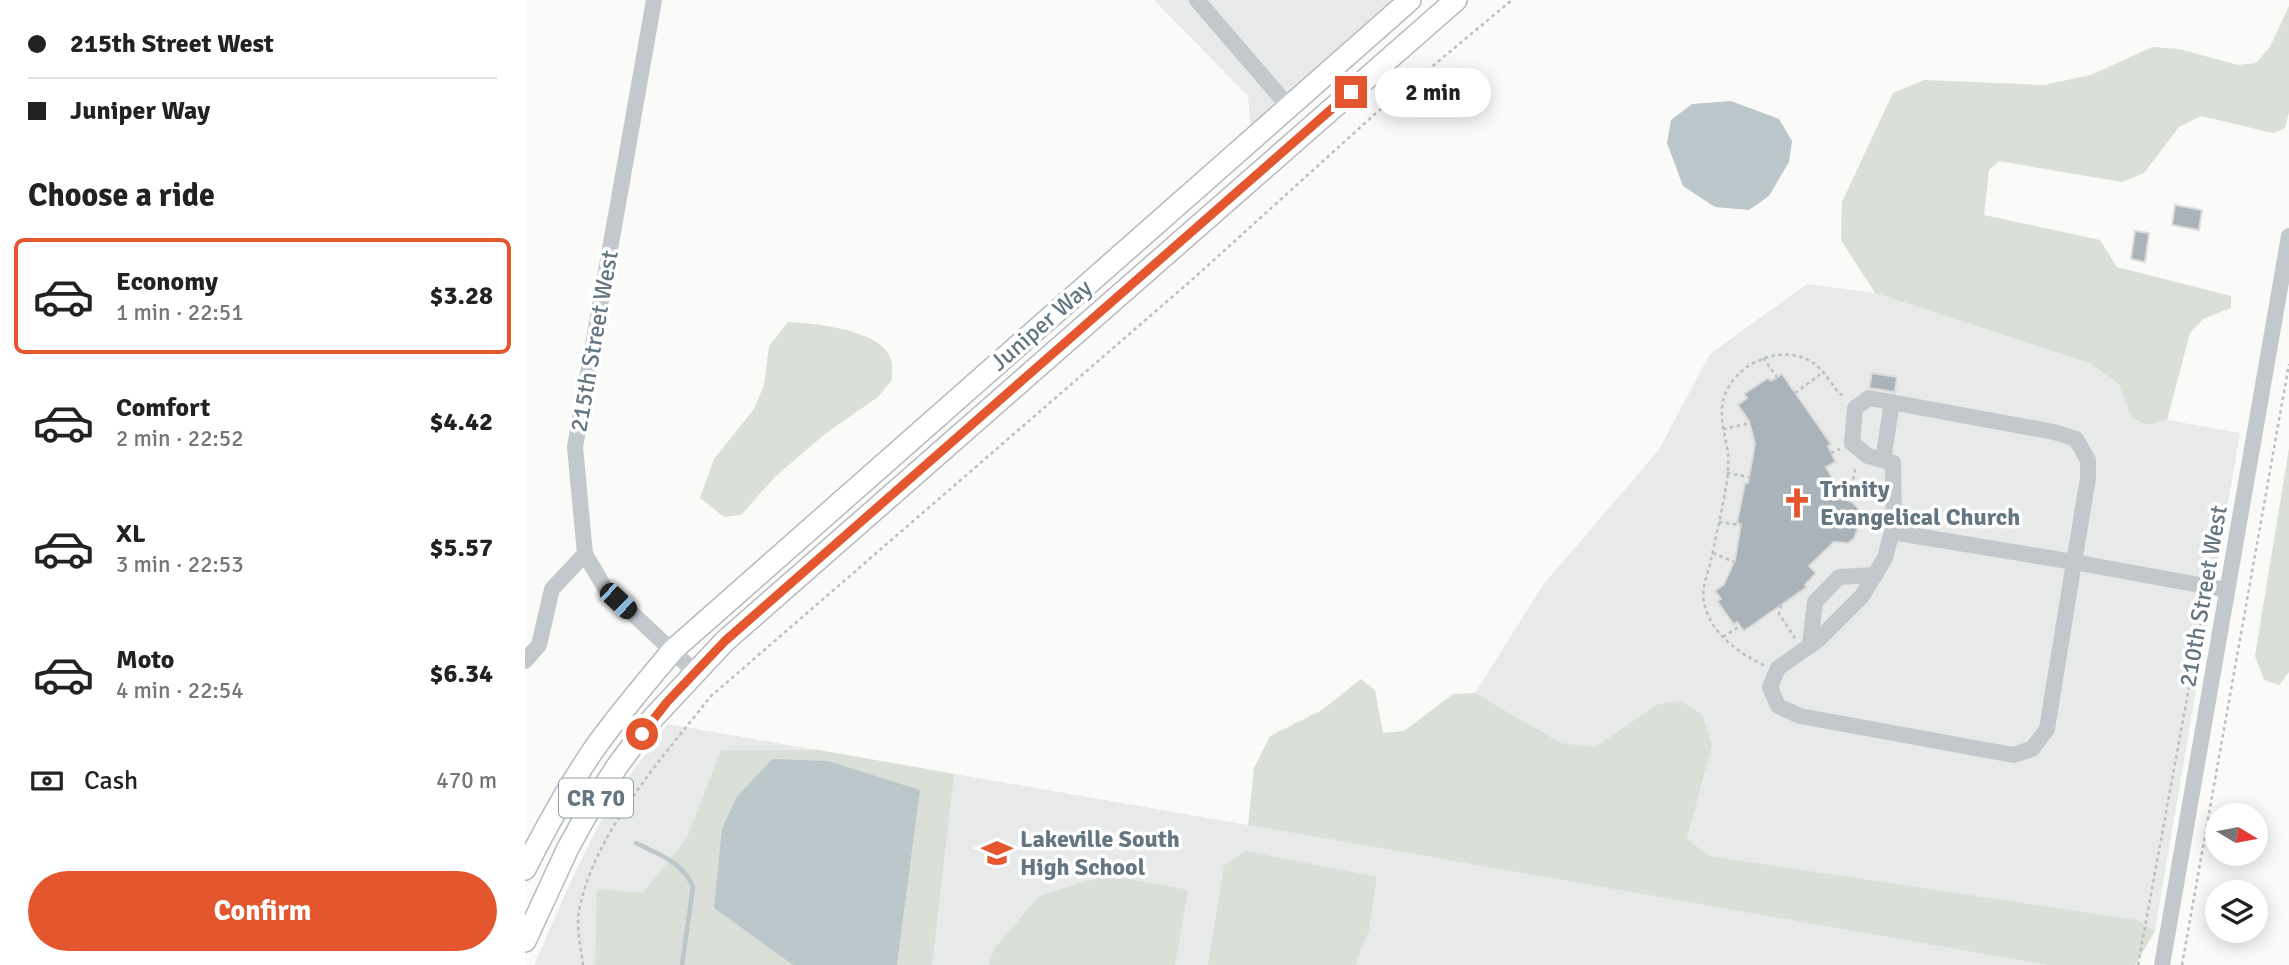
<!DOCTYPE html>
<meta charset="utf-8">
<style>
body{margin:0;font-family:Signika,sans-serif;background:#f2f2f2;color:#222;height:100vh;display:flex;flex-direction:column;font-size:26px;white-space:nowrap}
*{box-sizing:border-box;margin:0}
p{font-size:23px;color:#767676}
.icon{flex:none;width:38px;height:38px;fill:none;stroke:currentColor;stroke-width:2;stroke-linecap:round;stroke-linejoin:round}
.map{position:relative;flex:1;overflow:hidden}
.details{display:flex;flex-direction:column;background:#fff;width:525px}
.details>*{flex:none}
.hud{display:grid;align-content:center;height:154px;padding:0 28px;background:#fff}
.needle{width:46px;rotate:100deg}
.fabs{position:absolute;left:1680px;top:803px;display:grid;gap:14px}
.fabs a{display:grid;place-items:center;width:63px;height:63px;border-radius:50%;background:#fff;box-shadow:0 4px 18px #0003;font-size:35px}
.end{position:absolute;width:32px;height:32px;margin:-16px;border:9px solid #e4572e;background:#fff;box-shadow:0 0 0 4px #fff}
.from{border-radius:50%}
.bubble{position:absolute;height:49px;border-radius:24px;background:#fff;box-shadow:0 4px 18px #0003;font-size:23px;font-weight:700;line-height:49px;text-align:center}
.car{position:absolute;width:21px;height:42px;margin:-21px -10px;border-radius:9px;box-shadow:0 0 5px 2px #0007;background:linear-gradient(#222 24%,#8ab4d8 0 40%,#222 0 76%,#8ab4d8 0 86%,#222 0)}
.hud b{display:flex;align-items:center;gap:24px;height:66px;font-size:26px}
.hud b+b{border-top:2px solid #e0e0e0}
.hud i{width:18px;height:18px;background:#222}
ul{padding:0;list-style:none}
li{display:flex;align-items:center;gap:21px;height:116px;margin:0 14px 10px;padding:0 14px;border:4px solid transparent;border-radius:10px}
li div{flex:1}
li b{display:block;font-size:26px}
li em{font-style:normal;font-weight:700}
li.active{border-color:#e4572e}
li>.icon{width:63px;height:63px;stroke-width:1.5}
h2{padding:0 28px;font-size:32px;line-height:84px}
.pay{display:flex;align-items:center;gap:18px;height:77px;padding:0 28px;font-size:26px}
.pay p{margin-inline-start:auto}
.cta{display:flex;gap:14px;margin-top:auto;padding:14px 28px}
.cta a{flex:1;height:80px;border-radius:42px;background:#e4572e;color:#fff;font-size:28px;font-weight:700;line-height:80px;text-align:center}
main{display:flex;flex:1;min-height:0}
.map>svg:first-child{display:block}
.built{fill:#e8e9e9}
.green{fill:#dadfd7}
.water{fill:#bbc7cb}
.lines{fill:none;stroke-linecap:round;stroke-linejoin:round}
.stream{stroke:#bbc7cb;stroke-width:4.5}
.building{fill:#aab3b9;stroke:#dcdcda;stroke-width:2}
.major-casing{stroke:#b5babe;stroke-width:24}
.path{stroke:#bbbfc2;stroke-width:2.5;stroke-dasharray:3.5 3.5;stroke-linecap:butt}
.minor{stroke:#c3c8cc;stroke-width:16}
.major{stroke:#fff;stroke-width:21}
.route{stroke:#e4572e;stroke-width:9}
.labels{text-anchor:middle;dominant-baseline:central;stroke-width:7;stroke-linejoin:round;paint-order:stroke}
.shield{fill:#fff;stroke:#939fa8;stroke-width:2}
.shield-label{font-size:23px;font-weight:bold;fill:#657683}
.street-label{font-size:24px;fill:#657683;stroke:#fff}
.poi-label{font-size:24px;font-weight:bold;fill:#657683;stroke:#fff;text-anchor:start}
</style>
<main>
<section class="details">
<div class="hud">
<b><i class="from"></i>215th Street West</b>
<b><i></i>Juniper Way</b>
</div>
<h2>Choose a ride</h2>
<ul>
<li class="active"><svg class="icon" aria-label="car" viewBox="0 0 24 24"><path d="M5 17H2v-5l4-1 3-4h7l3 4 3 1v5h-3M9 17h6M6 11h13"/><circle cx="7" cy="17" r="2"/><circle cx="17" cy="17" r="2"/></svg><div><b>Economy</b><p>1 min · 22:51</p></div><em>$3.28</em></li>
<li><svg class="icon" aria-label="car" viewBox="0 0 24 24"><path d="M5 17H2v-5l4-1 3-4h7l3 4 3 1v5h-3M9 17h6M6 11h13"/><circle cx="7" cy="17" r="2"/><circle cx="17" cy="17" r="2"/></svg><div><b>Comfort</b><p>2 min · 22:52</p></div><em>$4.42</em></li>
<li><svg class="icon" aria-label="car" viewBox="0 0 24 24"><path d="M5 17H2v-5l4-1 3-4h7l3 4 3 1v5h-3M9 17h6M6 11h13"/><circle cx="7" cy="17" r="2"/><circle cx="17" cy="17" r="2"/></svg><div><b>XL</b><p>3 min · 22:53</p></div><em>$5.57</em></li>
<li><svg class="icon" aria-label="car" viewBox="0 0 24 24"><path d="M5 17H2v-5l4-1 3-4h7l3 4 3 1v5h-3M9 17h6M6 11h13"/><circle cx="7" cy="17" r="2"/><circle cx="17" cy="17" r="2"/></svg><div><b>Moto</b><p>4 min · 22:54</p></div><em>$6.34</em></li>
</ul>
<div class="pay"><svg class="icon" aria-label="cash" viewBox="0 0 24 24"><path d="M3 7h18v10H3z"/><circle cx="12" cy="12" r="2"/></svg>Cash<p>470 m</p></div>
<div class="cta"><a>Confirm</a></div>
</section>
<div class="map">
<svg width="1764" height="965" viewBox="0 0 1764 965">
<rect width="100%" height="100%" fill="#fafaf8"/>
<g class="built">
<polygon points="629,0 882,0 727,140 723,96"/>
<polygon points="1282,284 1350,293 1564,363 1593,383 1606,417 1622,425 1642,420 1715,433 1630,931 1612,920 1185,856 1162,839 1187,746 1133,704 1070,747 1036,743 950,693 1018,585 1133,451 1185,354"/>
<polygon points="143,724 723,825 1522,965 9,965 46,881 73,826 107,772"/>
</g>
<g class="green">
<polygon points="1764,6 1764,112 1760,128 1748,133 1676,116 1654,127 1619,173 1597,182 1474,161 1464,170 1459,215 1575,240 1592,267 1706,296 1706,308 1678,319 1665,333 1642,420 1622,425 1606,417 1593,383 1564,363 1350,293 1316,240 1317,202 1368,93 1399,80 1519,85 1566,75 1627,47 1654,49 1713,65 1731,63 1745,47"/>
<path d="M263,322C289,323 355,330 365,357C368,364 367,373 367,380L353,397L301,433L251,476L216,515L199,517L175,498L189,459L229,409L239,385L244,346Z"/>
<polygon points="1764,448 1764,672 1754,685 1739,680 1730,656"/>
<polygon points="836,679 850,690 858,733 879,731 928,694 950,693 1036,743 1070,747 1133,704 1156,701 1177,714 1187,746 1162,839 1185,856 1612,920 1630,931 1610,965 1522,965 723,825 729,768 745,736 797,710"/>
<polygon points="196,750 294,750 429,774 407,965 372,965 395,790 189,908 268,965 70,965 72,889 118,893 162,838"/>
<polygon points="720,851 852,877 844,930 830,965 683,965 699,866"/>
<polygon points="582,875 663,890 650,965 464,965 469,949 514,896"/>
</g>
<g class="water">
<polygon points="1206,101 1254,119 1267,141 1264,162 1244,196 1224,210 1190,207 1158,186 1142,143 1146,120 1167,104"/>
<polygon points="247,759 303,761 395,790 372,965 268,965 189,908 197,829 211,798"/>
</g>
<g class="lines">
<path class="stream" d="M111,843C133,854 158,862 168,887L157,965"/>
</g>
<g class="building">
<polygon points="1650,205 1677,210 1674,230 1647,225"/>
<polygon points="1610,231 1624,233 1620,262 1606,259"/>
<polygon points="1347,373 1372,377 1370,392 1344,388"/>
<polygon points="1257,374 1306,444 1303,446 1311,462 1301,467 1319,499 1327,502 1333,508 1336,519 1329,539 1323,543 1309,542 1284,566 1291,573 1280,585 1282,587 1219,631 1212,622 1209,625 1192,601 1196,599 1190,591 1199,584 1210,560 1216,524 1212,523 1220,483 1223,483 1230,444 1224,421 1213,405 1222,398 1219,394 1243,378 1246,381"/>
</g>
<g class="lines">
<g class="major-casing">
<g id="major">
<path d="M0,869C20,829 42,789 67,752C92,716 120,684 148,650L885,0"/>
<polyline points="0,941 43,848 64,810 93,765 128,718 200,641 931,0"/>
</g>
</g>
<g class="path">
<polyline points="1238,358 1252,377"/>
<polyline points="1270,393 1297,373"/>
<polyline points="1198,429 1225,423"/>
<polyline points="1306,453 1315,449"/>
<polyline points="1202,473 1224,477"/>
<polyline points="1324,500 1331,466"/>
<polyline points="1194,522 1216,525"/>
<polyline points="1188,553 1209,562"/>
<polyline points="1256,605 1254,614 1270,638"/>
<polyline points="1198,637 1215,626"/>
<path d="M1239,665C1213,653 1185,633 1179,602C1176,586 1183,575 1186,560C1191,536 1197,511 1201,486C1203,476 1204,464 1203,454C1201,436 1194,420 1198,401C1206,365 1255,342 1287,362C1298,369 1307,385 1315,394L1320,396"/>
<path d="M58,965C56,948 51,928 54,911C69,832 137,759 185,697L669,278L850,114L987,0"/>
<polyline points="1613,965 1680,600"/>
<polyline points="1657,965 1764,364"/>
</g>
<g class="minor">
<polyline points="129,0 50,447 60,554 80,588 170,672"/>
<polyline points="672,0 764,107"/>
<polyline points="1358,460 1367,402"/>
<polyline points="1367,532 1549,562 1563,478 1563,460 1551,439 1529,432 1344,398 1330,408 1327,443 1343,456 1368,463 1369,524 1360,558 1337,596 1293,640 1253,668 1245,687 1253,706 1275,716 1488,755 1507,749 1522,729 1549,562 1702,590"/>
<polyline points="1285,646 1290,602 1314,577 1350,575"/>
<polyline points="0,661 14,645 27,589 60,554"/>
<polyline points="1637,965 1764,236"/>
</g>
<use href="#major" class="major"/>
</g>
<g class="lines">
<polyline class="route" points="117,734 142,702 200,641 826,92"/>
</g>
<defs>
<g id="church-bare" transform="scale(2.415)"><path d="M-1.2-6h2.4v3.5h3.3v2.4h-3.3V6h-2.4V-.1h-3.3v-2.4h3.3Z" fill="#e4572e" stroke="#fff" stroke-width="2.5" paint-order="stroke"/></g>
<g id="school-bare" transform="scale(2.415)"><path d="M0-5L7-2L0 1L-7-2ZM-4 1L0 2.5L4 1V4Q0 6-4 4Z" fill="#e4572e" stroke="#fff" stroke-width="2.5" paint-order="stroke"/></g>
</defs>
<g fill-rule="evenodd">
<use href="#church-bare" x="1272" y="503"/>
<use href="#school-bare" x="472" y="853"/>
</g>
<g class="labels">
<rect class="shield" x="34" y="778.5" width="74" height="39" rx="5"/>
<g class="shield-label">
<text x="71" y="798">CR 70</text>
</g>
<g class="street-label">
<text transform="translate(516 325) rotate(-41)">Juniper Way</text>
<text transform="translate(69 341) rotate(-80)">215th Street West</text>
<text transform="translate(1678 596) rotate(-80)">210th Street West</text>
</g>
<g class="poi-label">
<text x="1295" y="489">Trinity<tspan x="1295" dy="28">Evangelical Church</tspan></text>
<text x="495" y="839">Lakeville South<tspan x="495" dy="28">High School</tspan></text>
</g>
</g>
</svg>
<div class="fabs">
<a><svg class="needle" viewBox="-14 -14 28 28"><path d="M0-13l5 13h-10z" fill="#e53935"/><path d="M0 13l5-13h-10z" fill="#767676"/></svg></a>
<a><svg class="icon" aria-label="layers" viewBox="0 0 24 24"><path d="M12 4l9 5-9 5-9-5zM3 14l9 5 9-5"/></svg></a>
</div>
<i class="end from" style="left:117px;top:734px"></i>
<i class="end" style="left:826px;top:92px"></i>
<div class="bubble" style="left:850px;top:68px;width:116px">2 min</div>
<i class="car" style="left:93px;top:601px;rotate:133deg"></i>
</div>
</main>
